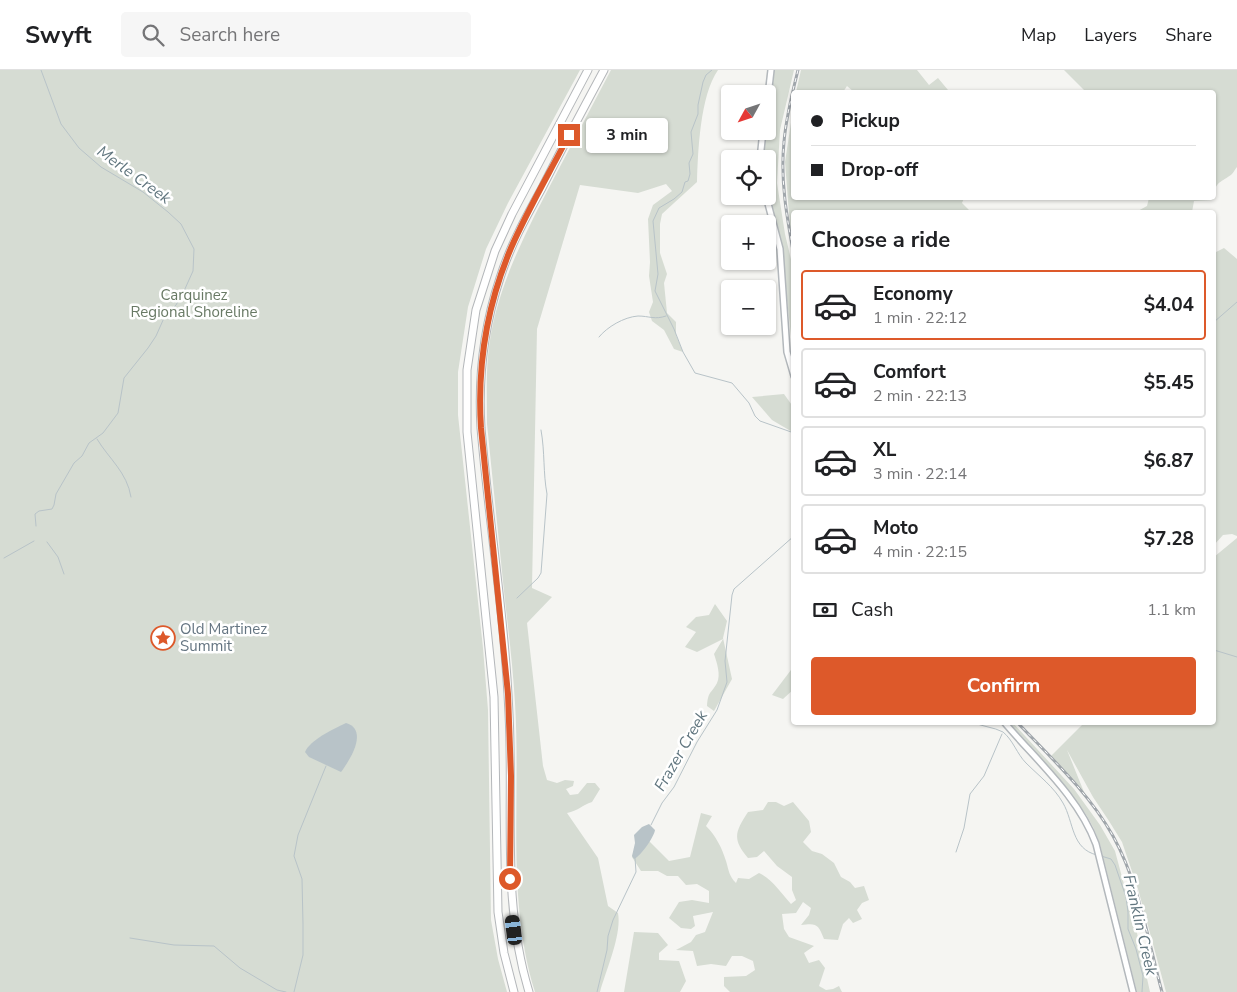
<!DOCTYPE html>
<meta charset="utf-8">
<style>
body{margin:0;font-family:"Nunito Sans",sans-serif;background:#f6f6f6;color:#202124;height:100vh;display:flex;flex-direction:column;font-size:19px;white-space:nowrap}
*{box-sizing:border-box;margin:0}
p{font-size:16px;color:#757577}
.icon{flex:none;width:28px;height:28px;fill:none;stroke:currentColor;stroke-width:2;stroke-linecap:round;stroke-linejoin:round}
.map{position:relative;flex:1;overflow:hidden}
.panel{position:absolute;left:791px;top:140px;width:425px;height:515px;display:flex;flex-direction:column;background:#fff;border-radius:5px;box-shadow:0 1px 4px #0004}
.panel>*{flex:none}
.top-card{position:absolute;left:791px;top:20px;width:425px;height:110px;border-radius:5px;box-shadow:0 1px 4px #0004;display:grid;align-content:center;height:110px;padding:0 20px;background:#fff}
.needle{width:32px;rotate:230deg}
.controls{position:absolute;left:721px;top:15px;display:grid;gap:10px}
.controls a{display:grid;place-items:center;width:55px;height:55px;border-radius:5px;background:#fff;box-shadow:0 1px 4px #0004;font-size:25px}
.end{position:absolute;width:22px;height:22px;margin:-11px;border:6px solid #dd592a;background:#fff;box-shadow:0 0 0 2px #fff}
.from{border-radius:50%}
.bubble{position:absolute;height:35px;border-radius:5px;background:#fff;box-shadow:0 1px 4px #0004;font-size:16px;font-weight:700;line-height:35px;text-align:center}
.car{position:absolute;width:15px;height:30px;margin:-15px -8px;border-radius:6px;box-shadow:0 0 4px 1px #0007;background:linear-gradient(#222 24%,#8ab4d8 0 40%,#222 0 76%,#8ab4d8 0 86%,#222 0)}
.top-card b{display:flex;align-items:center;gap:18px;height:48px;font-size:19px}
.top-card b+b{border-top:1px solid #e0e0e0}
.top-card i{width:12px;height:12px;background:#202124}
ul{padding:0;list-style:none}
li{display:flex;align-items:center;gap:15px;height:70px;margin:0 10px 8px;padding:0 10px;border:2px solid #e0e0e0;border-radius:5px}
li div{flex:1}
li b{display:block;font-size:19px}
li em{font-style:normal;font-weight:700}
li.on{border-color:#dd592a}
li>.icon{width:45px;height:45px;stroke-width:1.5}
h2{padding:0 20px;font-size:22px;line-height:60px}
.pay{display:flex;align-items:center;gap:12px;height:55px;padding:0 20px;font-size:19px}
.pay p{margin-inline-start:auto}
.primary-button{display:flex;gap:10px;margin-top:auto;padding:10px 20px}
.primary-button a{flex:1;height:58px;border-radius:5px;background:#dd592a;color:#fff;font-size:20px;font-weight:700;line-height:58px;text-align:center}
header{display:flex;align-items:center;gap:30px;box-sizing:border-box;height:70px;padding:0 25px;background:#fff;border-bottom:1px solid #e0e0e0}
header strong{font-size:24px}
nav{display:flex;gap:28px;margin-inline-start:auto;font-size:18px}
.search{width:350px;height:45px;background:#f6f6f6;display:flex;align-items:center;gap:12px;box-sizing:border-box;padding:0 18px;border-radius:5px;color:#757577;font-size:19px}
.map>svg:first-child{display:block}
.green{fill:#d6dcd3}
.water{fill:#b8c3c8}
.lines{fill:none;stroke-linecap:round;stroke-linejoin:round}
.stream{stroke:#b8c3c8;stroke-width:1}
.secondary-casing{stroke:#b3b8bc;stroke-width:8}
.highway-casing{stroke:#b4b7ba;stroke-width:9}
.secondary{stroke:#fff;stroke-width:5}
.highway{stroke:#fff;stroke-width:7}
.rail-casing{stroke:#a0a6ab;stroke-width:3}
.rail{stroke:#fff;stroke-width:1;stroke-dasharray:4;stroke-linecap:butt}
.route{stroke:#dd592a;stroke-width:6}
.labels{text-anchor:middle;dominant-baseline:central;stroke-width:5;stroke-linejoin:round;paint-order:stroke}
.park-label{font-size:15px;fill:#687964;stroke:#fff}
.poi-label{font-size:15px;fill:#657582;stroke:#fff;text-anchor:start}
.water-label{font-size:16px;font-style:italic;fill:#61767f;stroke:#fff}
</style>
<header>
<strong>Swyft</strong>
<div class="search"><svg class="icon" aria-label="search" viewBox="0 0 24 24"><circle cx="10" cy="10" r="6"/><path d="M15 15l6 6"/></svg>Search here</div>
<nav><a>Map</a><a>Layers</a><a>Share</a></nav>
</header>
<div class="map">
<svg width="1237" height="922" viewBox="0 0 1237 922">
<rect width="100%" height="100%" fill="#f5f5f2"/>
<g class="green">
<polygon points="0,0 580,0 508,133 486,179 468,237 458,302 458,345 483,578 488,640 491,850 498,889 507,922 0,922"/>
<path d="M611,0H718C700,26 698,81 697,112L662,144L660,154V183L667,204L664,213L667,243L676,252V265L683,282L674,279L664,260L652,251L649,242L653,232L649,206L650,192L648,149L653,135L672,121L666,114L638,123L580,115L537,259L532,518L552,527L527,553L543,696L547,710L557,713L565,710L574,711L573,716L566,719L570,725L578,724L587,713H595L600,719L592,732C582,735 578,741 567,743L598,788L608,836L618,843C622,865 606,900 600,922H535C506,828 521,730 515,633C513,599 509,565 505,531C499,472 493,413 487,354C487,331 486,308 488,286C494,221 525,164 554,108C573,72 592,36 611,0Z"/>
<polygon points="774,0 794,0 780,60 777,113 785,164 794,202 794,293 781,175 768,126 768,89 764,89 765,61 768,61 768,45"/>
<polygon points="801,0 917,0 929,15 938,8 948,20 948,22 854,22 847,16 843,22 796,22"/>
<path d="M1064,0H1237V97C1235,99 1234,102 1232,104C1224,111 1216,111 1214,123V22H1086Z"/>
<polygon points="794,33 794,128 964,128 962,133 971,142 794,142 794,170 790,157 785,92"/>
<polygon points="1149,128 1213,128 1213,130 1194,131 1192,142 1136,142 1147,136"/>
<polygon points="1224,178 1237,189 1237,466 1232,464 1223,465 1214,475 1214,183"/>
<polygon points="784,324 794,338 794,363 772,350 752,327"/>
<polygon points="1237,468 1237,922 1166,922 1138,819 1122,772 1109,751 1093,727 1067,680 1086,727 1050,687 1084,653 1214,652 1214,487"/>
<path d="M715,534L727,551L723,568L732,609L714,641L707,636C708,621 711,624 717,613C721,605 717,593 714,584L723,569L697,582L685,577L696,562L686,557L696,547L709,545Z"/>
<polygon points="794,596 794,619 783,629 772,625"/>
<polygon points="1005,653 1013,653 1074,719 1100,755 1115,781 1137,863 1150,922 1137,922 1100,774 1093,757 1087,746 1074,729"/>
<path d="M768,732H776L784,736L793,732L809,751L811,762L803,772L812,781L822,784L834,793L841,807L850,812L855,818L864,816L869,830L862,833L857,840L862,849L853,853L849,848L843,854L838,870L824,869C818,854 817,853 801,855L809,845L811,838L803,832L796,843L782,844L784,859L789,867L814,876L804,883L809,893L819,890L825,898L819,916L826,920L833,919L839,916L842,922H730L724,916V907L746,906L755,900L753,891L742,886H732L726,896L711,894L697,896L693,881L676,880L691,872L696,865L705,862L713,842L693,846L695,856L691,859L681,858L669,848L679,832L692,830L709,833V821L697,814L686,815L678,806H667L658,801H641L632,787L640,762L669,791L690,787L701,743L712,746L706,756C716,766 722,778 726,791C729,801 729,806 736,813L738,808L749,809L759,803C772,809 781,823 791,834L796,830L792,820V807L777,796L764,781L757,787L748,788C732,769 735,762 748,742L763,740Z"/>
<polygon points="634,862 658,863 668,875 659,883 659,890 679,891 686,911 680,922 624,922"/>
</g>
<g class="water">
<path d="M346,653C369,660 350,690 341,702L309,687L305,682C310,670 333,659 346,653Z"/>
<path d="M649,754L655,760C654,767 641,786 634,789L632,786L635,773L634,765L642,757Z"/>
</g>
<g class="lines">
<g class="stream">
<polyline points="712,0 706,5 703,12 698,35 698,44 691,62 693,84 689,93 690,104 688,111 685,112 682,122 674,129 659,138 653,151 658,204 655,221 674,259 683,282 695,303 732,313 749,333 755,346 760,351 794,363"/>
<polyline points="1214,252 1237,232"/>
<path d="M599,267C607,257 624,247 638,246C649,246 655,250 666,246"/>
<path d="M97,369C109,389 127,402 131,427"/>
<polyline points="36,456 35,444 39,441 52,439 54,435 56,424 74,393 82,386 89,373 103,363 118,343 124,308 148,278 156,266 164,248 176,235 184,221 193,201 194,179 181,154 168,142 143,122 101,97 79,78 61,54 41,0"/>
<polyline points="47,472 58,487 64,504"/>
<polyline points="4,488 34,471"/>
<path d="M517,528L538,508L541,503L547,424C543,403 545,382 541,360"/>
<polyline points="1214,580 1237,587"/>
<path d="M973,652C982,657 994,657 1003,662C1013,670 1017,684 1026,693C1039,706 1054,717 1063,733C1074,752 1071,779 1097,785"/>
<polyline points="1013,655 1015,652"/>
<polyline points="651,755 662,733 674,717 697,672 717,640 727,612 725,591 732,525 734,519 794,466"/>
<polyline points="956,782 964,758 970,724 984,706 1002,664"/>
<polyline points="1101,786 1111,789 1115,795 1126,827 1128,842 1128,859 1136,879 1143,906 1142,922"/>
<polyline points="130,868 174,875 214,876 240,898 277,920 286,922"/>
<polyline points="294,922 303,885 303,854 302,809 294,786 298,765 326,696"/>
<polyline points="597,922 607,880 608,866 613,850 636,802 635,788"/>
</g>
<g class="secondary-casing">
<g id="secondary">
<polyline points="768,26 771,0"/>
<polyline points="760,89 763,61"/>
<polyline points="766,126 780,179 787,282 794,306"/>
<path d="M1004,652C1037,691 1078,726 1096,774L1133,922"/>
</g>
</g>
<g class="highway-casing">
<g id="highway">
<polyline points="514,922 504,883 498,842 494,627 467,362 467,300 476,240 495,181 512,144 588,0"/>
<path d="M529,922C501,831 514,737 509,644C505,548 489,453 481,358C478,307 484,256 500,208C510,176 526,147 542,118C562,78 583,39 604,0"/>
</g>
</g>
<use href="#secondary" class="secondary"/>
<use href="#highway" class="highway"/>
<g class="rail-casing">
<g id="rail">
<path d="M794,186C787,148 780,110 784,72C786,47 792,24 798,0"/>
<path d="M1017,652C1051,688 1089,723 1113,766C1139,813 1148,870 1162,922"/>
</g>
</g>
<use href="#rail" class="rail"/>
</g>
<g class="lines">
<path class="route" d="M510,809L511,706L508,624L481,358C477,296 487,235 511,178C528,139 550,102 569,65"/>
</g>
<defs>
<g id="sight-ring" transform="scale(1.25)"><circle r="9.5" fill="#fff" stroke="#dd592a" stroke-width="1.5"/><path d="M0-6L1.8-2.2L6-1.7L2.9 1.2L3.7 5.4L0 3.3L-3.7 5.4L-2.9 1.2L-6-1.7L-1.8-2.2Z" fill="#dd592a"/></g>
</defs>
<g fill-rule="evenodd">
<use href="#sight-ring" x="163" y="568"/>
</g>
<g class="labels">
<g class="park-label">
<text x="194" y="225">Carquinez<tspan x="194" dy="17">Regional Shoreline</tspan></text>
</g>
<g class="poi-label">
<text x="180" y="559">Old Martinez<tspan x="180" dy="17">Summit</tspan></text>
</g>
<g class="water-label">
<text transform="translate(134 105) rotate(36)">Merle Creek</text>
<text transform="translate(681 681) rotate(-60)">Frazer Creek</text>
<text transform="translate(1140 855) rotate(77)">Franklin Creek</text>
</g>
</g>
</svg>
<div class="controls">
<a><svg class="needle" viewBox="-14 -14 28 28"><path d="M0-13l5 13h-10z" fill="#e53935"/><path d="M0 13l5-13h-10z" fill="#757577"/></svg></a>
<a><svg class="icon" aria-label="locate" viewBox="0 0 24 24"><circle cx="12" cy="12" r="6"/><path d="M12 2v4M12 18v4M2 12h4M18 12h4"/></svg></a>
<a>+</a>
<a>−</a>
</div>
<i class="end from" style="left:510px;top:809px"></i>
<i class="end" style="left:569px;top:65px"></i>
<div class="bubble" style="left:586px;top:48px;width:82px">3 min</div>
<i class="car" style="left:514px;top:860px;rotate:353deg"></i>
<div class="top-card">
<b><i class="from"></i>Pickup</b>
<b><i></i>Drop-off</b>
</div>
<section class="panel">
<h2>Choose a ride</h2>
<ul>
<li class="on"><svg class="icon" aria-label="car" viewBox="0 0 24 24"><path d="M5 17H2v-5l4-1 3-4h7l3 4 3 1v5h-3M9 17h6M6 11h13"/><circle cx="7" cy="17" r="2"/><circle cx="17" cy="17" r="2"/></svg><div><b>Economy</b><p>1 min · 22:12</p></div><em>$4.04</em></li>
<li><svg class="icon" aria-label="car" viewBox="0 0 24 24"><path d="M5 17H2v-5l4-1 3-4h7l3 4 3 1v5h-3M9 17h6M6 11h13"/><circle cx="7" cy="17" r="2"/><circle cx="17" cy="17" r="2"/></svg><div><b>Comfort</b><p>2 min · 22:13</p></div><em>$5.45</em></li>
<li><svg class="icon" aria-label="car" viewBox="0 0 24 24"><path d="M5 17H2v-5l4-1 3-4h7l3 4 3 1v5h-3M9 17h6M6 11h13"/><circle cx="7" cy="17" r="2"/><circle cx="17" cy="17" r="2"/></svg><div><b>XL</b><p>3 min · 22:14</p></div><em>$6.87</em></li>
<li><svg class="icon" aria-label="car" viewBox="0 0 24 24"><path d="M5 17H2v-5l4-1 3-4h7l3 4 3 1v5h-3M9 17h6M6 11h13"/><circle cx="7" cy="17" r="2"/><circle cx="17" cy="17" r="2"/></svg><div><b>Moto</b><p>4 min · 22:15</p></div><em>$7.28</em></li>
</ul>
<div class="pay"><svg class="icon" aria-label="cash" viewBox="0 0 24 24"><path d="M3 7h18v10H3z"/><circle cx="12" cy="12" r="2"/></svg>Cash<p>1.1 km</p></div>
<div class="primary-button"><a>Confirm</a></div>
</section>
</div>
